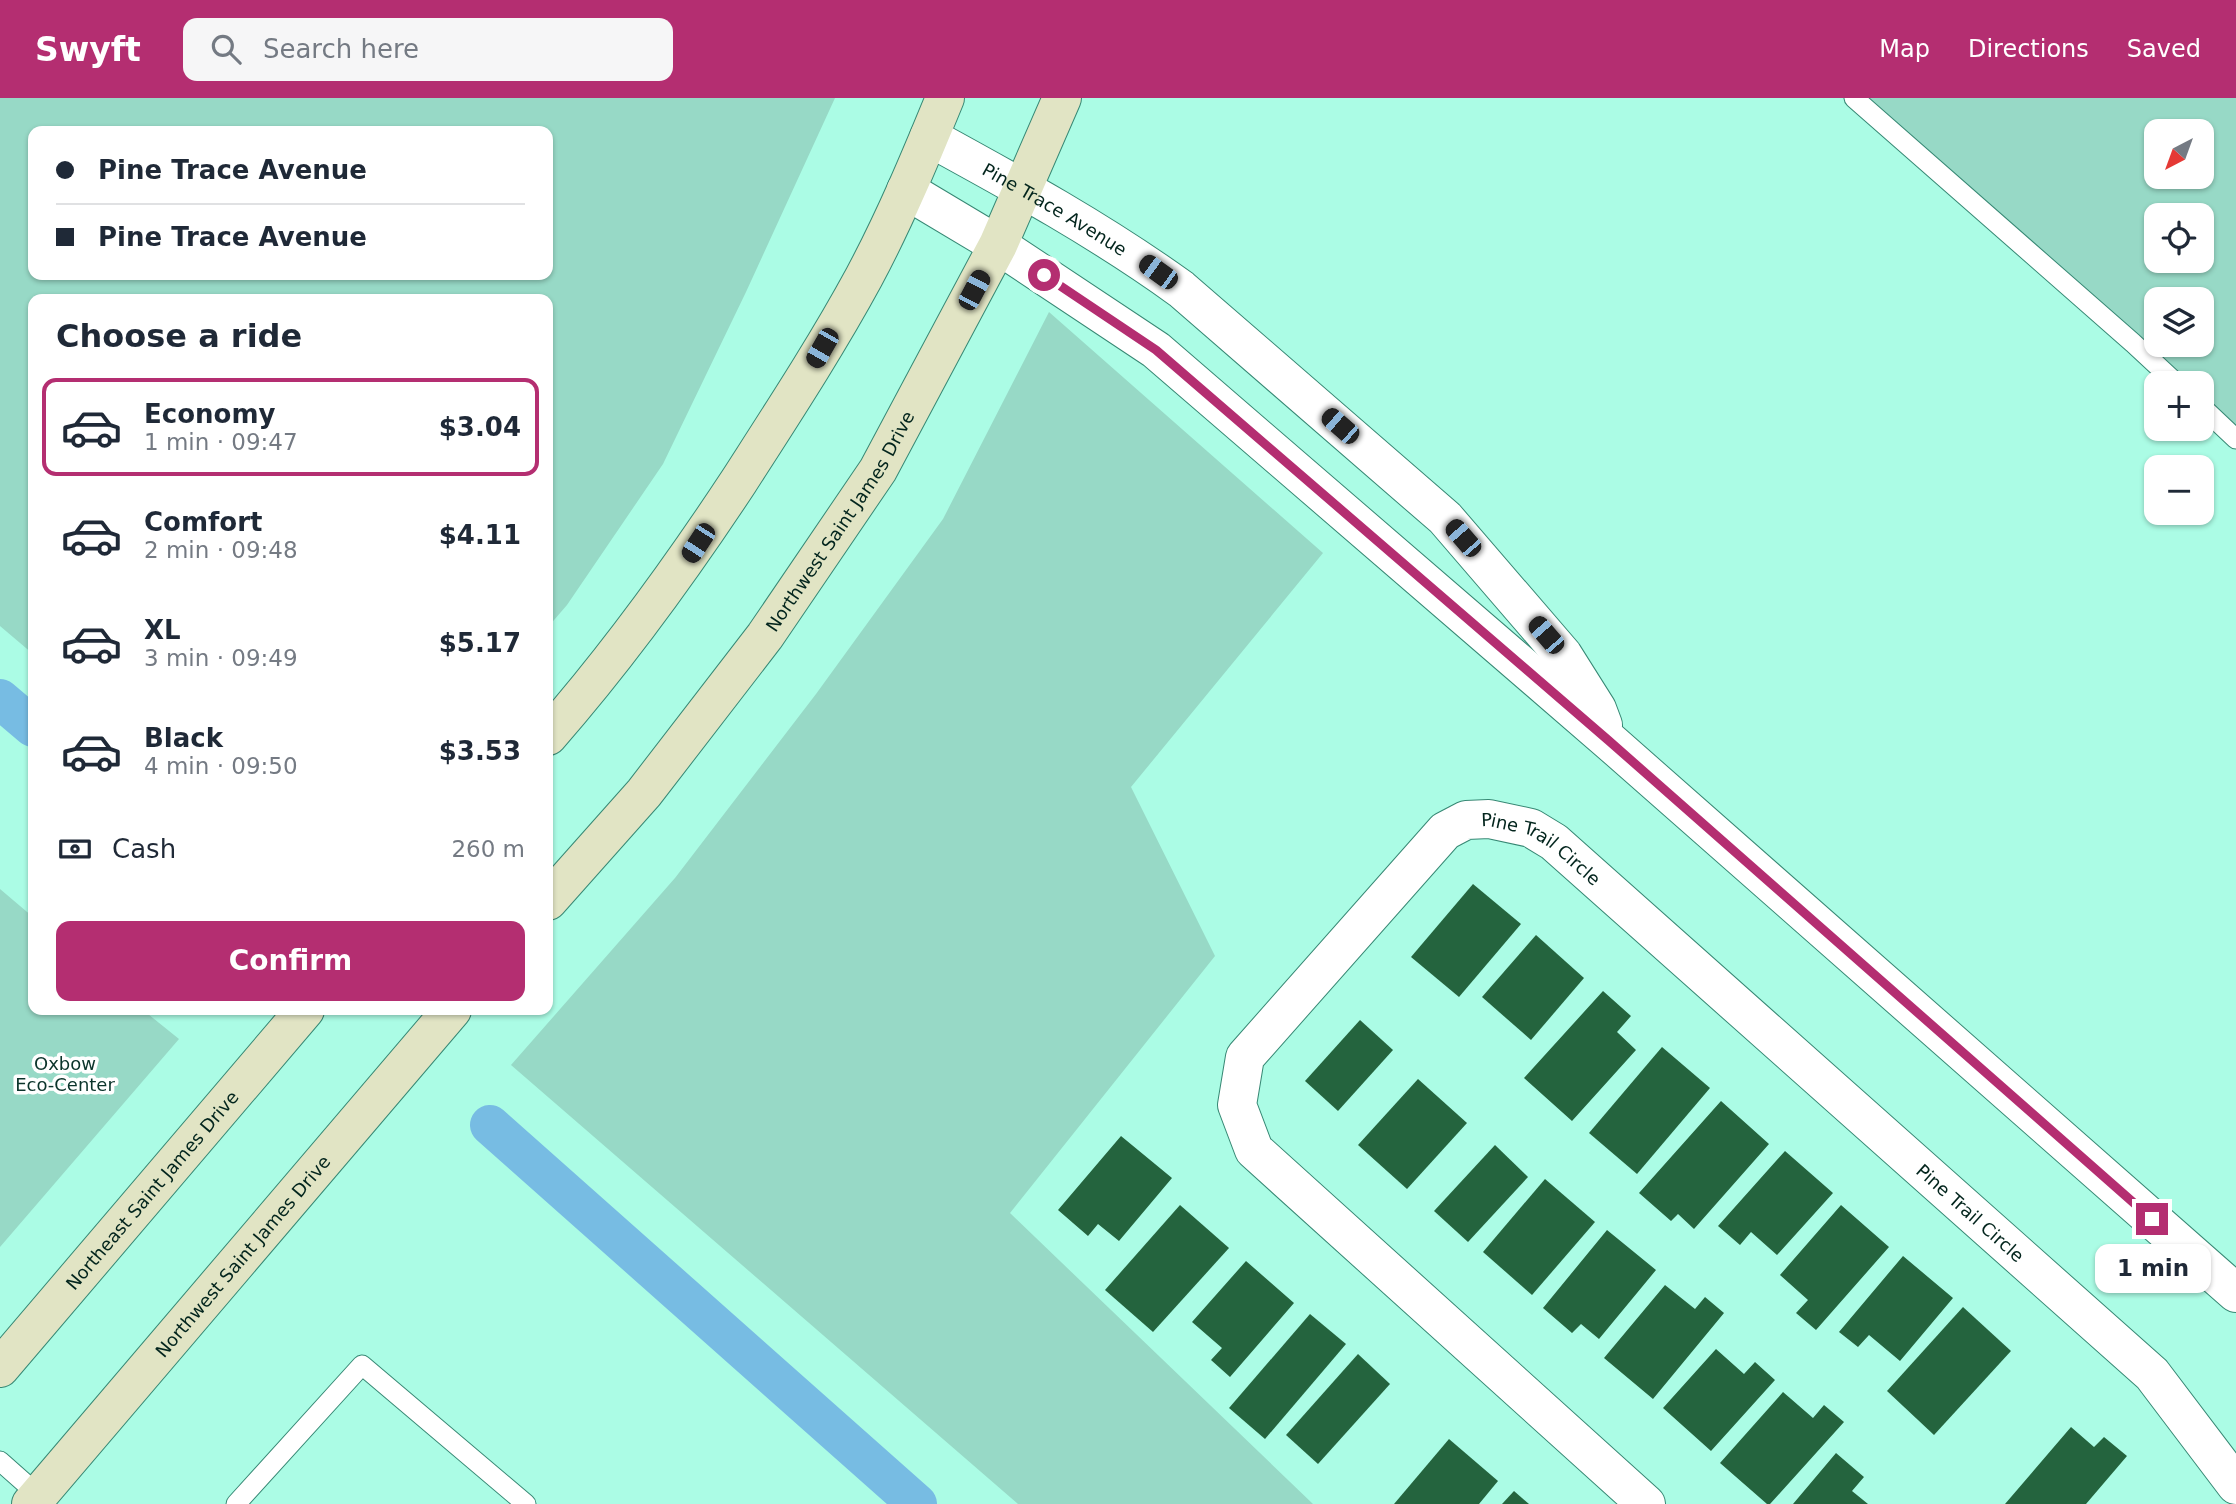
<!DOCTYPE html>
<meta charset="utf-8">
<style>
body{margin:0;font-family:"DejaVu Sans",sans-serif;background:#f6f6f7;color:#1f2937;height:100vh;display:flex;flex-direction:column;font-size:26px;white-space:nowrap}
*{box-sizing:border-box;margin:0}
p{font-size:23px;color:#747a83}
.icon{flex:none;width:38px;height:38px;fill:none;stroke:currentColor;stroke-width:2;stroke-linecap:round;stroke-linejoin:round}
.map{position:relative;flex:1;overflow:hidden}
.details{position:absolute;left:28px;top:196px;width:525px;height:721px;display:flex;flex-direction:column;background:#fff;border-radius:14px;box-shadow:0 2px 5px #0004}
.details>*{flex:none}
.top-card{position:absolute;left:28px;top:28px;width:525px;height:154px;border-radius:14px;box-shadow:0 2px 5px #0004;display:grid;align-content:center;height:154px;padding:0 28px;background:#fff}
.needle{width:46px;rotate:221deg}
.controls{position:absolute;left:2144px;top:21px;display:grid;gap:14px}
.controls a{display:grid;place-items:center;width:70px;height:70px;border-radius:14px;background:#fff;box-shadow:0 2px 5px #0004;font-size:35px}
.end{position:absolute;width:32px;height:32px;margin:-16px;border:9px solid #b42e71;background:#fff;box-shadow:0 0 0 4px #fff}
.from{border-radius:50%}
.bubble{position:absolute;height:49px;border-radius:14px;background:#fff;box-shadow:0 2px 5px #0004;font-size:23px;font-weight:700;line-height:49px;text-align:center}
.car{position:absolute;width:21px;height:42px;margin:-21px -10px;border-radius:9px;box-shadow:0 0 5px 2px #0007;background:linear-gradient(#222 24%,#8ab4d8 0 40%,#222 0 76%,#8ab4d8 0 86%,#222 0)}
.top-card b{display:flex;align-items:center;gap:24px;height:66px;font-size:26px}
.top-card b+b{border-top:2px solid #e0e1e3}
.top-card i{width:18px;height:18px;background:#1f2937}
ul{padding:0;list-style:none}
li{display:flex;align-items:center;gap:21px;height:98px;margin:0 14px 10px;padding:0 14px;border:4px solid transparent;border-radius:14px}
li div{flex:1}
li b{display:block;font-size:26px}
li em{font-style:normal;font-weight:700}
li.active{border-color:#b42e71}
li>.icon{width:63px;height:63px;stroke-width:1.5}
h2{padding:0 28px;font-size:32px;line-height:84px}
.pay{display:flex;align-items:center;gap:18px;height:77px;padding:0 28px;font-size:26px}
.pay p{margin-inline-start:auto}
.button{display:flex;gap:14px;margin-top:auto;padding:14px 28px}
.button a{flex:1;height:80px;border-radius:14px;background:#b42e71;color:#fff;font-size:28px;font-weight:700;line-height:80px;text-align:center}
header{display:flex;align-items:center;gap:42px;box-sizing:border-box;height:98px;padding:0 35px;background:#b42e71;color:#fff}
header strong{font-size:33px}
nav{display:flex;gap:38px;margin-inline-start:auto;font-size:24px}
.search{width:490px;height:63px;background:#f6f6f7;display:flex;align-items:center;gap:18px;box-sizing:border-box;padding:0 24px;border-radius:14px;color:#747a83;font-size:26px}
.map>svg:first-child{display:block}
.green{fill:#97d9c6;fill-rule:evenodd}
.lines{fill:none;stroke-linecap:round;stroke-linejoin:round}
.canal{stroke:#77bce3;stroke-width:40}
.building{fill:#24643e}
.lane-casing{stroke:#378874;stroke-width:21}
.street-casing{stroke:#378874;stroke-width:40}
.secondary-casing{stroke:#378874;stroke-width:40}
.lane{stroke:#fff;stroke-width:19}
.street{stroke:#fff;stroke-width:38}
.secondary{stroke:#e1e4c4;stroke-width:38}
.route{stroke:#b42e71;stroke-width:9}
.labels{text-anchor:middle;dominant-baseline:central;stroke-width:7;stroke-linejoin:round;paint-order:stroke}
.street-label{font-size:18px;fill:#03251d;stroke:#fff}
.park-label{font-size:18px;fill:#0b342b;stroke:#fff}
</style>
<header>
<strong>Swyft</strong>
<div class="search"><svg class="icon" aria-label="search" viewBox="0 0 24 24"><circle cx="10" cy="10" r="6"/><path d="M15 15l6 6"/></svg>Search here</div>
<nav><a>Map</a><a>Directions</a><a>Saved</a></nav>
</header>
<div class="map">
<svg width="2236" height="1406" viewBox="0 0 2236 1406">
<rect width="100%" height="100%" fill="#abfce5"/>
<g class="green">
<path d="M0,0H835L746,194L663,366L567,507L548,529V201H33V556L0,528ZM33,33H548V177H33Z"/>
<path d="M1846,0H2236V340L2202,310V285H2173ZM2156,33H2202V79H2156ZM2156,117H2202V163H2156ZM2156,201H2202V247H2156Z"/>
<polygon points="1049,214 1323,455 1131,689 1215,858 1010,1115 1313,1406 1018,1406 511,967 675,780 816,596 943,421"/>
<polygon points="0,791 33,819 33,912 143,912 179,941 0,1149"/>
</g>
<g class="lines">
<g class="canal">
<polyline points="0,601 33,629"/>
<polyline points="490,1027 917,1406"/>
</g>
</g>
<g class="building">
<polygon points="1473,786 1521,826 1459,899 1411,859"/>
<polygon points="1536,837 1584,880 1531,942 1482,899"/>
<polygon points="1603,893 1631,918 1617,934 1636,952 1572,1023 1524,980"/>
<polygon points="1360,922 1393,952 1338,1013 1305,983"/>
<polygon points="1662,949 1710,990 1637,1076 1589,1035"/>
<polygon points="1418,981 1467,1025 1407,1091 1358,1047"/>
<polygon points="1721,1003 1769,1046 1694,1131 1678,1116 1671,1123 1639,1095"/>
<polygon points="1121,1038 1172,1080 1119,1143 1098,1126 1088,1138 1058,1112"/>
<polygon points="1495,1047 1528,1079 1468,1144 1434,1113"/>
<polygon points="1785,1053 1833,1095 1777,1157 1751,1134 1740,1147 1718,1128"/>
<polygon points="1545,1081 1595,1124 1532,1197 1483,1154"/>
<polygon points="1180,1107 1229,1150 1153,1234 1105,1192"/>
<polygon points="1841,1107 1889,1149 1816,1232 1796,1215 1808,1202 1780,1177"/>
<polygon points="1607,1132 1656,1172 1599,1241 1581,1226 1572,1235 1543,1210"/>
<polygon points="1903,1158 1953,1200 1900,1263 1869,1237 1858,1249 1839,1234"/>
<polygon points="1246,1163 1294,1205 1230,1279 1211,1262 1222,1250 1192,1224"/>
<polygon points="1665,1187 1695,1211 1705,1199 1724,1215 1653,1301 1604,1260"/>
<polygon points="1963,1209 2011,1253 1934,1337 1887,1293"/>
<polygon points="1310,1216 1346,1246 1265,1341 1229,1310"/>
<polygon points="1716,1251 1744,1276 1755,1264 1775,1282 1711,1353 1663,1310"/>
<polygon points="1358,1256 1390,1286 1318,1366 1286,1337"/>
<polygon points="1783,1294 1813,1320 1824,1307 1844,1324 1770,1406 1767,1406 1720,1365"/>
<polygon points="2071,1329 2094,1349 2104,1339 2127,1358 2086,1406 2005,1406"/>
<polygon points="1449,1341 1498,1383 1479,1406 1394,1406"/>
<polygon points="1836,1355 1864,1379 1852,1393 1868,1406 1793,1406"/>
<polygon points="1514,1393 1529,1406 1502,1406"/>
</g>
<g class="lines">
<g class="lane-casing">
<g id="lane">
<polyline points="1854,0 2133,245 2176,285"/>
<polyline points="2202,309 2236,341"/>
<polyline points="0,1363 44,1402"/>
<polyline points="236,1406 362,1267 526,1406"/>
</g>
</g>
<g class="street-casing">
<g id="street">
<path id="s1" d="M929,39C1015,86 1101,133 1181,191L1445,420L1563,557L1597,611L1603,627"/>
<polyline points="906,92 998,147 1156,252 1608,642 2236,1195"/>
<path id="s2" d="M1646,1406L1254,1052L1237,1007L1245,959L1445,733L1466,722L1489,721L1531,730L1554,744L2152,1276L2236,1387"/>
</g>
</g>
<g class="secondary-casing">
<g id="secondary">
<path d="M548,638C618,558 681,471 739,383C782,316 826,249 864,179C895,121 920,61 945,0"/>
<path id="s3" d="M548,803L644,695L765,538L878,372L998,147L1062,0"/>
<path id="s4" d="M0,1270L305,912"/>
<path id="s5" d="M31,1406L452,912"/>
</g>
</g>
<use href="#lane" class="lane"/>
<use href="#street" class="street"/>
<use href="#secondary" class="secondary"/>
</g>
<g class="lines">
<polyline class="route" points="1044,177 1156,252 1608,642 2152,1121"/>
</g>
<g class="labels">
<g class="street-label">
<text stroke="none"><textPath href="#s1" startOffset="145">Pine Trace Avenue</textPath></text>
<text stroke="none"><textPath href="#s3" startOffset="480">Northwest Saint James Drive</textPath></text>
<text stroke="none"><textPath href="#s2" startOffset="1034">Pine Trail Circle</textPath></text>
<text stroke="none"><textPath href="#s4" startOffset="234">Northeast Saint James Drive</textPath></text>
<text stroke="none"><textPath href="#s2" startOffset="1601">Pine Trail Circle</textPath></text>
<text stroke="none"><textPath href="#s5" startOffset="326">Northwest Saint James Drive</textPath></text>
</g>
<g class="park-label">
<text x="65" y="965">Oxbow<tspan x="65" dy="21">Eco-Center</tspan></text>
</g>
</g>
</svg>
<div class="controls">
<a><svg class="needle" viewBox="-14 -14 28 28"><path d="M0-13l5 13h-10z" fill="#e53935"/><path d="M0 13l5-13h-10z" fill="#747a83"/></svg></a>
<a><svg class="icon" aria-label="locate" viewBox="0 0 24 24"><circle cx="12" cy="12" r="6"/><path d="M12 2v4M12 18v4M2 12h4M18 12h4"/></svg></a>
<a><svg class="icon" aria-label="layers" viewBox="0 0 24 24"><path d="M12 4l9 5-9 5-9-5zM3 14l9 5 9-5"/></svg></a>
<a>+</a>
<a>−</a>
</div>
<i class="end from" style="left:1044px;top:177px"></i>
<i class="end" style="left:2152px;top:1121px"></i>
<div class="bubble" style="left:2095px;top:1146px;width:116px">1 min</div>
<i class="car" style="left:1158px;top:174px;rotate:306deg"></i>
<i class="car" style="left:974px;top:192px;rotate:28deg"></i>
<i class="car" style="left:822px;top:250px;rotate:210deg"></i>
<i class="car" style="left:1340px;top:328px;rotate:311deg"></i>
<i class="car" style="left:1463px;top:440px;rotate:319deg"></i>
<i class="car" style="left:698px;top:445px;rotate:213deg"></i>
<i class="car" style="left:1546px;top:537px;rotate:319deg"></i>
<div class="top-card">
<b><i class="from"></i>Pine Trace Avenue</b>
<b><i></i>Pine Trace Avenue</b>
</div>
<section class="details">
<h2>Choose a ride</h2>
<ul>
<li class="active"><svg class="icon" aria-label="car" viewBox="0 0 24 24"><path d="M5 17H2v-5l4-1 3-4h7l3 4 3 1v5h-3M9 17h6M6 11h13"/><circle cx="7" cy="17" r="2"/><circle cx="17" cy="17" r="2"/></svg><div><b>Economy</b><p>1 min · 09:47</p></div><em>$3.04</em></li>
<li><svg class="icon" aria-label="car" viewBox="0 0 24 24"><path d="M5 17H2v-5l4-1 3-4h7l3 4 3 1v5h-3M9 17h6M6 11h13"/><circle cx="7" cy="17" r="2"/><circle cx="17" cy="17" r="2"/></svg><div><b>Comfort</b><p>2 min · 09:48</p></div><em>$4.11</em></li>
<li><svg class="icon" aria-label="car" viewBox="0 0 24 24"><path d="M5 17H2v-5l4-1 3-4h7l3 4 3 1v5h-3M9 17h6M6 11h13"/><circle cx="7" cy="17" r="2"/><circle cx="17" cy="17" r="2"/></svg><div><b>XL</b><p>3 min · 09:49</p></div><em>$5.17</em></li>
<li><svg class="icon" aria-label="car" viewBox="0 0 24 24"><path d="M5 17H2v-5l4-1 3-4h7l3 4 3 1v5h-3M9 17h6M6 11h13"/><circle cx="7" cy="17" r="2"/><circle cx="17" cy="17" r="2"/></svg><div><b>Black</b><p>4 min · 09:50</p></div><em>$3.53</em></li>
</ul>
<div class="pay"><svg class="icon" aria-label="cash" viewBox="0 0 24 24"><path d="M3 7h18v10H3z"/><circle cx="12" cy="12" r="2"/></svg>Cash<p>260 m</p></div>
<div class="button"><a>Confirm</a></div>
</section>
</div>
